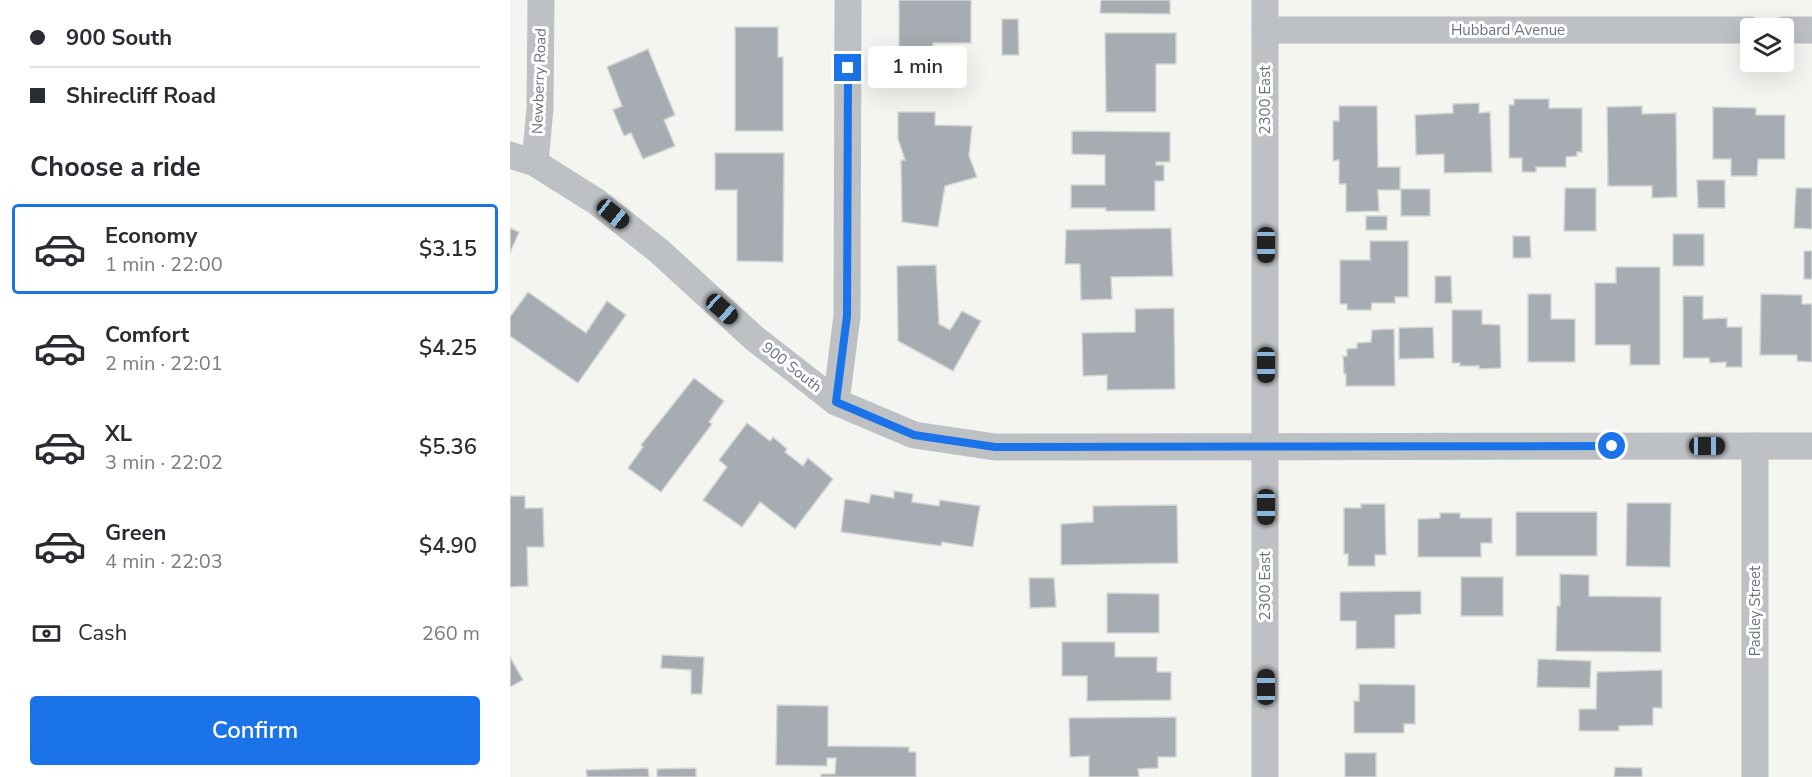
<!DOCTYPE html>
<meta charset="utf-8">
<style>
body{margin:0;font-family:"Nunito Sans",sans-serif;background:#f2f2f3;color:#2b2b33;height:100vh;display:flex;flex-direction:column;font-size:22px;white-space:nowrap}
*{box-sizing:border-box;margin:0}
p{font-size:20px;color:#7c7c81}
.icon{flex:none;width:33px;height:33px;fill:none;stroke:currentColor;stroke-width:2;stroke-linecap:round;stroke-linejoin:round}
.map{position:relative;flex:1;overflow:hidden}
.side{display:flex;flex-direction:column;background:#fff;width:510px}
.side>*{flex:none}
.guide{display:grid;align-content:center;height:132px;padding:0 30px;background:#fff}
.controls{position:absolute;left:1230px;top:18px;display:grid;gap:12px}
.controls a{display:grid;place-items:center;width:54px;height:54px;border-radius:6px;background:#fff;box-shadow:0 6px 24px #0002;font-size:30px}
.end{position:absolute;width:27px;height:27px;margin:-14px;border:8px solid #1a73e8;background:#fff;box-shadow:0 0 0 3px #fff}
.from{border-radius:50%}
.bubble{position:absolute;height:42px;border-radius:6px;background:#fff;box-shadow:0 6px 24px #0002;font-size:20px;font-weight:600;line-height:42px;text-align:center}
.car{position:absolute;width:18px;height:36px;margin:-18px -9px;border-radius:8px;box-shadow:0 0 4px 2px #0007;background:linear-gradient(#222 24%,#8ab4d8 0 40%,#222 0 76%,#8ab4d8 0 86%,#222 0)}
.guide b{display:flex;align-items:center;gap:21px;height:57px;font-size:22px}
.guide b+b{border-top:2px solid #e1e1e2}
.guide i{width:15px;height:15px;background:#2b2b33}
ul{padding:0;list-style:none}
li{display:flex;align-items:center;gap:18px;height:90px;margin:0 12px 9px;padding:0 18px;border:3px solid transparent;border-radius:6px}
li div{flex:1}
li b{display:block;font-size:22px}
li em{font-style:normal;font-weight:600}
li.active{border-color:#1a73e8}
li>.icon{width:54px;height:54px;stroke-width:1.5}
h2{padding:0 30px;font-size:27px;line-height:72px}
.pay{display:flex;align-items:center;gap:15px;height:66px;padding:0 30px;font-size:22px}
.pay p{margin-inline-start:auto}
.button{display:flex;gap:12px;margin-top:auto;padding:12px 30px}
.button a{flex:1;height:69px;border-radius:6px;background:#1a73e8;color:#fff;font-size:24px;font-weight:600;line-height:69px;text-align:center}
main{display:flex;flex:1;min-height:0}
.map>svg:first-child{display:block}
.building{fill:#a6acb1;stroke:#d5d5d4;stroke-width:1.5}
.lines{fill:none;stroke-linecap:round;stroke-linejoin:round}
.street{stroke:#bec1c4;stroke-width:27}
.route{stroke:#1a73e8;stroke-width:8}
.labels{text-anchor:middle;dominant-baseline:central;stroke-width:6;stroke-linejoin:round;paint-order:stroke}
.street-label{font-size:15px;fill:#67737e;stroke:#fff}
</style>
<main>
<section class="side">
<div class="guide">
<b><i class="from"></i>900 South</b>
<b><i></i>Shirecliff Road</b>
</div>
<h2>Choose a ride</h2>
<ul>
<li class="active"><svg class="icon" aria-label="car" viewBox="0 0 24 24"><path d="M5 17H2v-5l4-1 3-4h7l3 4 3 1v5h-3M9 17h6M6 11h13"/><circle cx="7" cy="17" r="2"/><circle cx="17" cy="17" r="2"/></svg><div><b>Economy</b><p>1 min · 22:00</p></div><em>$3.15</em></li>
<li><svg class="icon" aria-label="car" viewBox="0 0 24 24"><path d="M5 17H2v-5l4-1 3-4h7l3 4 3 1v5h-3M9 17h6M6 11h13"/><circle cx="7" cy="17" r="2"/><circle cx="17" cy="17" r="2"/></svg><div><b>Comfort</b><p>2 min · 22:01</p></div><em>$4.25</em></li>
<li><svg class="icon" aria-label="car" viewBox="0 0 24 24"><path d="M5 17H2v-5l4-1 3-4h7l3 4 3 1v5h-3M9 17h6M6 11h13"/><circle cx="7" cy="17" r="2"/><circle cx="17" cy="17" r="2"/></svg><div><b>XL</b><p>3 min · 22:02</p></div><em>$5.36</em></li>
<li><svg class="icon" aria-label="car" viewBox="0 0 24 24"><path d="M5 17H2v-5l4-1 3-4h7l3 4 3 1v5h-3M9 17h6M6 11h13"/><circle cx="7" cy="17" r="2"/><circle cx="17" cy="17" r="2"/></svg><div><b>Green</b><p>4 min · 22:03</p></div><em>$4.90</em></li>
</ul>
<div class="pay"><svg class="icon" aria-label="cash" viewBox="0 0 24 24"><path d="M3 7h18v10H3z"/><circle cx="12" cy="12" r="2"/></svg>Cash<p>260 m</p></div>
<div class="button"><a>Confirm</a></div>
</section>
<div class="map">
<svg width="1302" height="777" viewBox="0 0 1302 777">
<rect width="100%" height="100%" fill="#f4f4f1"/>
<g class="building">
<polygon points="389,0 461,0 461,43 423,43 423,86 389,86"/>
<polygon points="591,0 660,0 660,14 590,13"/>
<polygon points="492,19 508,19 509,55 492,55"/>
<polygon points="225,27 268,27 268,57 273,57 273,131 225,131"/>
<polygon points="595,33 666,33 666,64 646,64 646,112 596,112"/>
<polygon points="138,49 165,115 154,120 165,146 133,159 121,133 114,136 103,110 112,106 97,67"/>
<polygon points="1004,99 1039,99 1039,108 1072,108 1072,152 1067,152 1067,156 1056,157 1056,167 1026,167 1026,172 1012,172 1012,158 999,158 999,105 1004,105"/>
<polygon points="969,103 969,113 980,112 982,172 934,173 934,154 906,155 905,115 943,113 943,104"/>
<polygon points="829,106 867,106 868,167 890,167 890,190 868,190 869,211 836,212 836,184 829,184 829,160 823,161 823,121 829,121"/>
<polygon points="1132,106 1132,114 1166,113 1167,197 1142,198 1142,186 1098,186 1097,107"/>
<polygon points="1203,107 1246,108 1246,115 1275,115 1275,159 1248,159 1247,176 1221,176 1221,159 1203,159"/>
<polygon points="388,112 425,112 425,125 462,126 459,156 467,177 435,186 428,227 392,222 391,160 395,160 388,139"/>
<polygon points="562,131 660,132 660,162 646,162 646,165 654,165 654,181 645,181 645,211 596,211 596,208 561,208 561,185 595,185 595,155 562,154"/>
<polygon points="205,153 274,153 273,262 227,261 227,190 205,190"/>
<polygon points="1187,180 1215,180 1215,208 1188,208"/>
<polygon points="1055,188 1086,188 1086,231 1054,231"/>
<polygon points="1286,188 1302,188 1302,229 1284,228"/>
<rect x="891" y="189" width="29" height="27"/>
<rect x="856" y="216" width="21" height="14"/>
<polygon points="0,228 9,232 0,253"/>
<polygon points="661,228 663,276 601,277 602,299 571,300 570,264 555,264 556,230"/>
<rect x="1163" y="234" width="31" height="32"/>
<polygon points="1003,236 1020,236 1021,258 1003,258"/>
<polygon points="860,241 898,241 898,297 885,297 885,303 862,303 861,310 837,310 837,304 830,304 830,260 860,260"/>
<rect x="1294" y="251" width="8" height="28"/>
<polygon points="426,265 429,324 440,330 452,311 471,321 443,371 388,341 387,266"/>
<polygon points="1106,267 1150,267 1150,365 1120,365 1120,345 1085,345 1085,283 1106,283"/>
<polygon points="925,276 941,276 942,303 925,303"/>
<polygon points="18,292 76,333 97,301 116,315 68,383 0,336 0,317"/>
<polygon points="1018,294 1041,294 1041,319 1065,319 1065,362 1018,362"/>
<polygon points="1251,294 1292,295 1292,304 1302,304 1302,362 1287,361 1287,355 1250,355"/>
<polygon points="1173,296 1193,296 1193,319 1217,318 1217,327 1232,327 1232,367 1216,367 1216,362 1200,363 1199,358 1173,358"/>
<polygon points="664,308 665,389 597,390 597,375 573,376 572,333 625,332 625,309"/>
<polygon points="942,310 972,310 972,324 990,325 991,368 969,369 969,366 950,366 950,363 942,363"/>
<polygon points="923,327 924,358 889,359 889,328"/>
<polygon points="884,329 885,386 836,386 836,374 834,374 833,356 837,356 837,349 847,348 847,343 861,342 862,330"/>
<polygon points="184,378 214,401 199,422 202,424 151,492 118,468 133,447 131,445"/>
<polygon points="237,423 260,441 263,437 277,449 275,452 293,466 298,458 323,479 285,529 250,502 232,527 193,500 217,467 209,460"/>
<polygon points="384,491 403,494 402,502 429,506 430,500 470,506 463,547 432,542 431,546 331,532 335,499 359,503 361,494 384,498"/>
<polygon points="0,496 15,496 15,508 33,508 34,547 17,547 18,586 0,587"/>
<polygon points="1117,503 1161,503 1160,567 1116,566"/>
<polygon points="851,504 875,504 876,555 865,555 865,566 838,566 838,554 834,554 834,508 851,508"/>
<polygon points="667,505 668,563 551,565 551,524 583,522 583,506"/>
<rect x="1006" y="512" width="81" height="44"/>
<polygon points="930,513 950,513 950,518 982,518 982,543 971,543 971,557 908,557 908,519 930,518"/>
<polygon points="1050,574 1079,575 1079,596 1151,597 1151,652 1046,651 1047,606 1050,606"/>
<rect x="951" y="577" width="42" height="39"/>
<polygon points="519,578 544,578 546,607 520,608"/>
<polygon points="911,591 911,614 885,615 885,648 846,649 846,621 830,621 830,592"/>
<polygon points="597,593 649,594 649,633 597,633"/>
<polygon points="552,642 605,642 605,657 647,657 647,672 661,672 661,700 577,701 577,676 552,676"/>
<polygon points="152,655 194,657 192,694 181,694 181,670 151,668"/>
<polygon points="0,657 13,680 0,687"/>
<polygon points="1028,659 1081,661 1080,688 1027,687"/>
<polygon points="1152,670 1152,708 1143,708 1143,725 1109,726 1109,731 1069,731 1069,709 1086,709 1087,672"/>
<polygon points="849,684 905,685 905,724 894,724 894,733 844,733 844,701 849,701"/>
<polygon points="267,705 318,706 318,746 399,747 399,752 406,752 406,777 311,777 311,774 325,774 326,758 317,758 317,766 266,765"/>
<polygon points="666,717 666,757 648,757 648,768 628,769 629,777 579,777 579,756 560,757 559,718"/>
<rect x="835" y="753" width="31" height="24"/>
<polygon points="1105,767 1132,768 1132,777 1104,777"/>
<polygon points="138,768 139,777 77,777 76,770"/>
<polygon points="186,768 186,777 147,777 147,769"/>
</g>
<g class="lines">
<g class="street">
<polyline points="755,0 755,777"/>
<polyline points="755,30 1240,30"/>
<polyline points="1274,30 1302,30"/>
<polyline points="0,155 25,163 87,202 149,251 244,338 326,402 404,435 485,447 1302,446"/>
<polyline points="25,163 30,108 31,0"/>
<polyline points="326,402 337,316 338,0"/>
<polyline points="1245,446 1245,777"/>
</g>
</g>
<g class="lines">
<polyline class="route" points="338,68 337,316 326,402 404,435 485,447 1102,446"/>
</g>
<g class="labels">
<g class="street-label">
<text x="998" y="30">Hubbard Avenue</text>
<text transform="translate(29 81) rotate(-88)">Newberry Road</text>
<text transform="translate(755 100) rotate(-90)">2300 East</text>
<text transform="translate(282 367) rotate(38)">900 South</text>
<text transform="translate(755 586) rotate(-90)">2300 East</text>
<text transform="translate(1245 611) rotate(-90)">Padley Street</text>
</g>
</g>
</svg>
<div class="controls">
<a><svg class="icon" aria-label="layers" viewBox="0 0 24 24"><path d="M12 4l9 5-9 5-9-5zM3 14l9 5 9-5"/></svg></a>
</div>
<i class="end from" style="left:1102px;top:446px"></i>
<i class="end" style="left:338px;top:68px"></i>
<div class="bubble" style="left:358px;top:46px;width:99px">1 min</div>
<i class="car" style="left:103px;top:214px;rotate:129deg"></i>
<i class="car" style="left:756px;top:245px;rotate:180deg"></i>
<i class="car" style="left:212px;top:309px;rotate:132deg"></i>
<i class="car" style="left:756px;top:365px;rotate:180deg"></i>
<i class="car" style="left:1197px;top:446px;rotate:90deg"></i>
<i class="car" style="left:756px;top:507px;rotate:180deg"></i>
<i class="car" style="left:756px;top:687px;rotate:0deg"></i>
</div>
</main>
